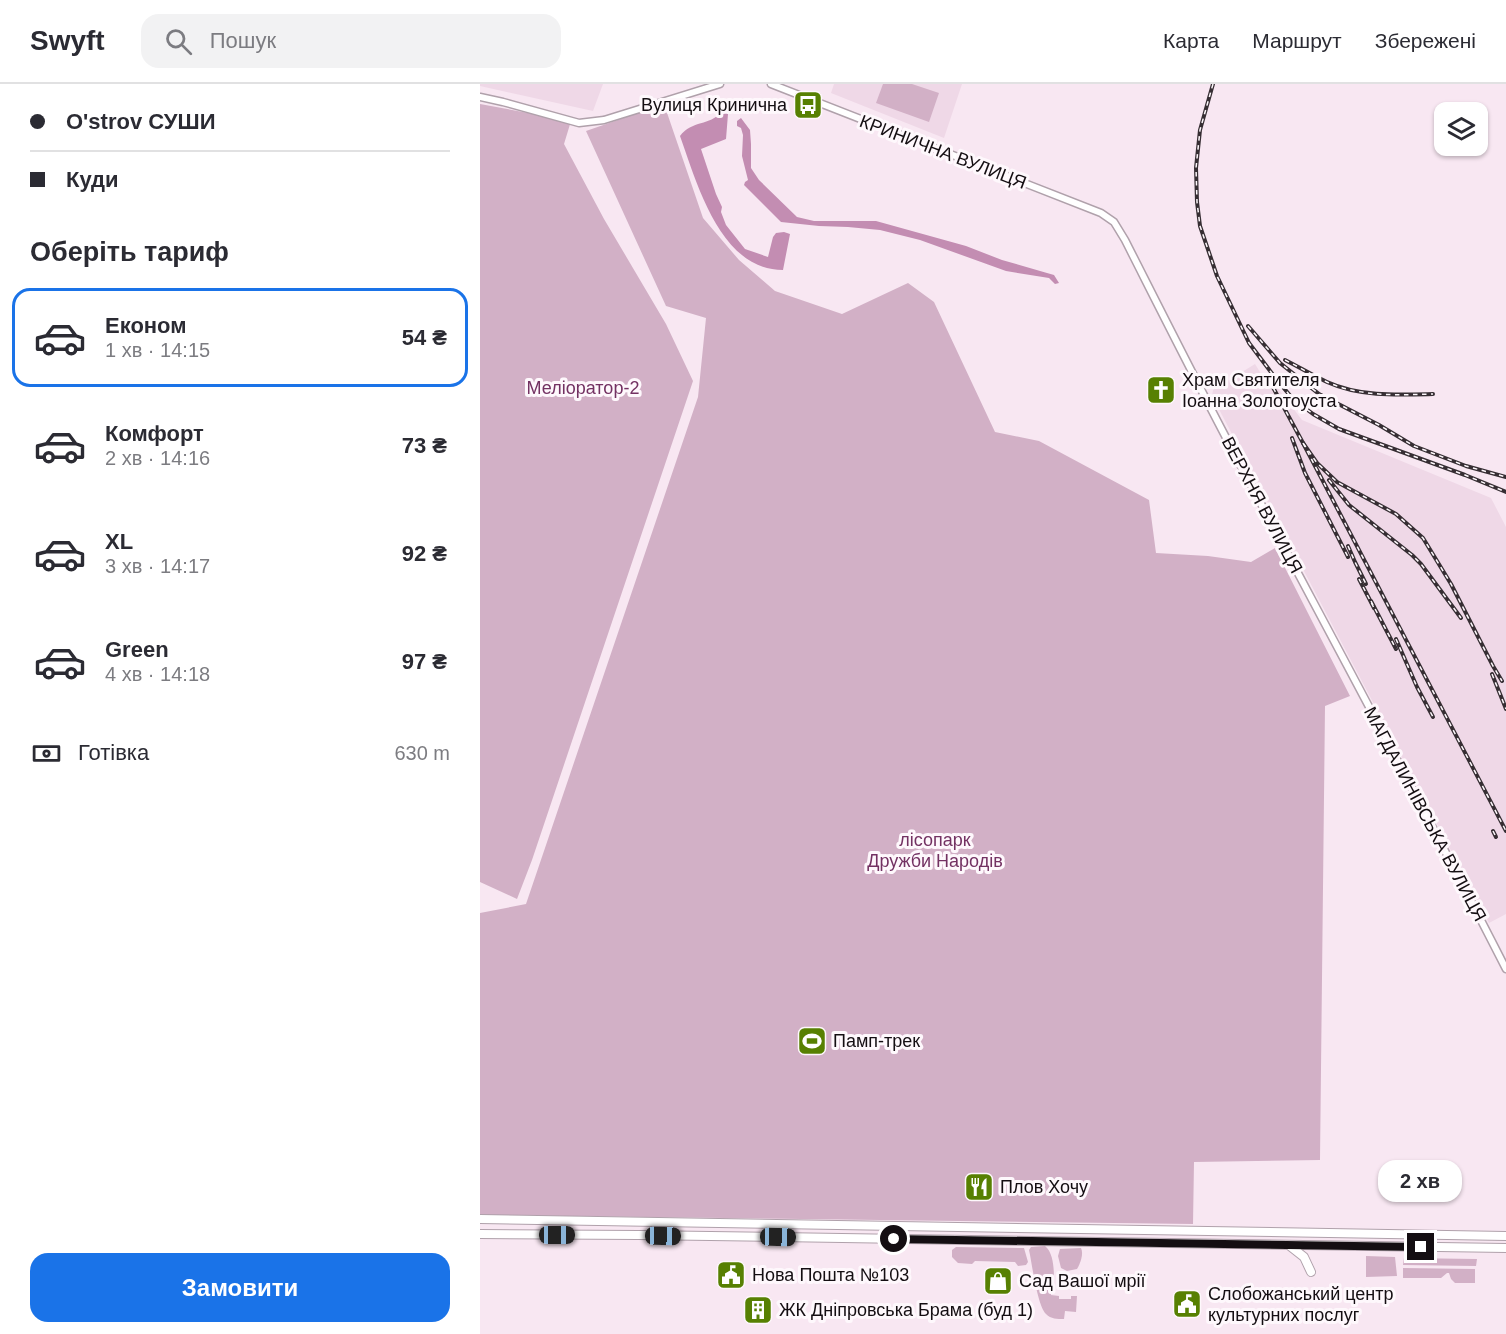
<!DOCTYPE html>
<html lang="uk">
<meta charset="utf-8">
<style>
body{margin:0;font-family:Arial,sans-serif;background:#f2f2f3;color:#2b2b33;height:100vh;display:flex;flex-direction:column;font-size:22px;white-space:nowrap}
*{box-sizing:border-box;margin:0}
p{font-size:20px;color:#7c7c81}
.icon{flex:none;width:33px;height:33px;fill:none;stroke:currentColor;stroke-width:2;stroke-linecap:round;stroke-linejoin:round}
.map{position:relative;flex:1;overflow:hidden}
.side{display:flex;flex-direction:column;background:#fff;width:480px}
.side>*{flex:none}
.hud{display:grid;align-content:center;height:132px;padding:0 30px;background:#fff}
.tools{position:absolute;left:954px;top:18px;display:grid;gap:12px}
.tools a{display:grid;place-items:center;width:54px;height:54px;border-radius:12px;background:#fff;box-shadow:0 2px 4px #0004;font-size:30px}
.end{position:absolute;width:27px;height:27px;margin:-14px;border:8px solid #140e12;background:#fff;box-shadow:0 0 0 3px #fff}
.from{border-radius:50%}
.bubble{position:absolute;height:42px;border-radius:18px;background:#fff;box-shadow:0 2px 4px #0004;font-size:20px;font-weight:600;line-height:42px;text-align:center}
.car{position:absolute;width:18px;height:36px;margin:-18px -9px;border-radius:8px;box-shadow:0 0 4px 2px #0007;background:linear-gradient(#222 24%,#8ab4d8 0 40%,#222 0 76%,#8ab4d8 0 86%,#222 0)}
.hud b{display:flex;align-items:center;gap:21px;height:57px;font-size:22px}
.hud b+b{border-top:2px solid #e1e1e2}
.hud i{width:15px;height:15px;background:#2b2b33}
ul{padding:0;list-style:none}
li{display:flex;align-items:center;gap:18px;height:99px;margin:0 12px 9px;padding:0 18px;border:3px solid transparent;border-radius:18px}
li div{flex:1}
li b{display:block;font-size:22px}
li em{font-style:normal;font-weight:600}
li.on{border-color:#1a73e8}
li>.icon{width:54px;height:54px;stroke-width:1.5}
h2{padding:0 30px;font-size:27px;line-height:72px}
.pay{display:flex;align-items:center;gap:15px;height:66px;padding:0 30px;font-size:22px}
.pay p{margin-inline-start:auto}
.cta{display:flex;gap:12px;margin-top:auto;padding:12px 30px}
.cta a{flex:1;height:69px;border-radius:18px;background:#1a73e8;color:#fff;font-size:24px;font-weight:600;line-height:69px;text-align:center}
header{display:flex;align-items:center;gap:36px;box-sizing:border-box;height:84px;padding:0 30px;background:#fff;border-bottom:2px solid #e1e1e2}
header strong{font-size:28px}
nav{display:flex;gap:33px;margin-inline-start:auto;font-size:21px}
.search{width:420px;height:54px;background:#f2f2f3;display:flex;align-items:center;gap:15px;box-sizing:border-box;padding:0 21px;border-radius:18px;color:#7c7c81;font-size:22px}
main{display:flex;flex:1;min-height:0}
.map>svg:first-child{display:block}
.built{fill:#efd8e7}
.green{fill:#d2b0c6}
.water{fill:#c38db2}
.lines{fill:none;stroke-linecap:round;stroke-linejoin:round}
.tertiary-casing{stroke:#b0a1ab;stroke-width:9}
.primary-casing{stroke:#b0a1ab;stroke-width:10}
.tertiary{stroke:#fff;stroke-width:6}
.primary{stroke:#fff;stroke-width:8}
.rail-casing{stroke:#362e33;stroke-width:4}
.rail{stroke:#fef8fc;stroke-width:1.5;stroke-dasharray:4.5;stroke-linecap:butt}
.route{stroke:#140e12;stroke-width:8}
.labels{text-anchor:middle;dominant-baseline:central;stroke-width:6;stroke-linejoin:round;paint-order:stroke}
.poi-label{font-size:18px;fill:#140e12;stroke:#fef8fc;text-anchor:start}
.street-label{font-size:18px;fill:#140e12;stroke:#fef8fc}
.park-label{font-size:18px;fill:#733162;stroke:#fef8fc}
</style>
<header>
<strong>Swyft</strong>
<div class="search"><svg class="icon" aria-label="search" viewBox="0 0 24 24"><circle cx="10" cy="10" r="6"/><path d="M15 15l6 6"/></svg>Пошук</div>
<nav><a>Карта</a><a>Маршрут</a><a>Збережені</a></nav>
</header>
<main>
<section class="side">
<div class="hud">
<b><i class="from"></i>O'strov СУШИ</b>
<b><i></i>Куди</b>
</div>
<h2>Оберіть тариф</h2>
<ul>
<li class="on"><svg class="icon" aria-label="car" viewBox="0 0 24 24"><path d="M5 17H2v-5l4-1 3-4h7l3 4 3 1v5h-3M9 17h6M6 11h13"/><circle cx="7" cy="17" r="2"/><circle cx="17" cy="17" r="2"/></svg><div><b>Економ</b><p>1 хв · 14:15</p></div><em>54 ₴</em></li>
<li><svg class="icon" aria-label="car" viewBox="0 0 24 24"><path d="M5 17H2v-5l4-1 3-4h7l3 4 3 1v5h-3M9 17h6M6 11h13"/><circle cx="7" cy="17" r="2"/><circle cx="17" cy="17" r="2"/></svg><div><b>Комфорт</b><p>2 хв · 14:16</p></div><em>73 ₴</em></li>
<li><svg class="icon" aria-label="car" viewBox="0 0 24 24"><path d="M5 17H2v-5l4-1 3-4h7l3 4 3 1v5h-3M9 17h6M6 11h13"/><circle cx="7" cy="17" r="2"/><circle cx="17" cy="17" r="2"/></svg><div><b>XL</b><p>3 хв · 14:17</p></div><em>92 ₴</em></li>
<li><svg class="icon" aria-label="car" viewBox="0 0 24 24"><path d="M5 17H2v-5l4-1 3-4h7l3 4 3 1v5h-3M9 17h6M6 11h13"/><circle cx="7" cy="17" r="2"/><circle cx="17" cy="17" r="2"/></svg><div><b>Green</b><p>4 хв · 14:18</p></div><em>97 ₴</em></li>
</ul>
<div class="pay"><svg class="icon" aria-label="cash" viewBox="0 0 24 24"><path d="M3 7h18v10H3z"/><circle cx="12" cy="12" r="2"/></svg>Готівка<p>630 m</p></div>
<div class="cta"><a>Замовити</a></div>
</section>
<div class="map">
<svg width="1026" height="1250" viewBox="0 0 1026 1250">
<rect width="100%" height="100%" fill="#f8e7f2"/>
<g class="built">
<polygon points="0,0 123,0 113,27 0,2"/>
<polygon points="354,0 482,0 464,54 351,9"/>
<polygon points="775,280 788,301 794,299 822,336 1011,414 1026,443 1026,830 1009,839 732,312 733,306"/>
</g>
<g class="green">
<polygon points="403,0 432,0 459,9 449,38 396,19"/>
<polygon points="0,20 91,37 84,60 124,135 186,240 213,297 52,776 37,815 0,798"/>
<polygon points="184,20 223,134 259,176 295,207 362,230 428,199 454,218 515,348 559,357 669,416 676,469 728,472 771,478 795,464 870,612 845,622 840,1076 714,1078 713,1140 0,1131 0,829 46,820 218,313 226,234 186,222 106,47"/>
<path d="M565,1162C574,1169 574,1187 574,1198H570L571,1211L579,1212V1215H591V1212H597L596,1228L585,1227L584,1235C577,1235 571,1235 566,1230C557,1221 552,1179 549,1166L551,1163Z"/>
<polygon points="476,1163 544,1164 548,1178 546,1181 538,1182 535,1178 495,1177 492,1180 478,1179 472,1173 472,1166"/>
<path d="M601,1164C604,1170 600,1180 597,1185L587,1187L581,1184L578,1172L580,1165Z"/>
<polygon points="886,1172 915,1173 917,1192 886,1193"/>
<polygon points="924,1174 997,1175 996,1182 923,1181"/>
<polygon points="923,1184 995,1185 995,1199 975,1199 971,1195 969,1189 967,1189 961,1194 923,1194"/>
</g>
<g class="water">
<path d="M241,28L248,30L246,55L221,65L236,110L242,123L241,128L246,141L265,165L288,173L293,153L296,149L304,148L310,150L303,186C240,186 217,99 200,52C212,36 230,42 241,28Z"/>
<polygon points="261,34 270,46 271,60 271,84 279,96 317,133 334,137 396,137 486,162 522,176 567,189 574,191 579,199 575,200 569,194 526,187 440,156 400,146 368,143 339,142 301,138 264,101 265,98 268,96 262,72 263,51 261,44 257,42 257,37"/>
</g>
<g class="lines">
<g class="tertiary-casing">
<g id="tertiary">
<path d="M291,0L621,129L634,138L645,156C683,231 721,307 761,382C850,550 940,716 1026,885"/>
<polyline points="0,13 23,18 99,39 124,36 240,0"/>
</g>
</g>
<g class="primary-casing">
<g id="primary">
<polyline points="0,1135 1026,1152"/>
<polyline points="0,1150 159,1151 1026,1164"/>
<polyline points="810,1162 824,1173 831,1188"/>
</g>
</g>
<use href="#tertiary" class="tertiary"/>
<use href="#primary" class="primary"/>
<g class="rail-casing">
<g id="rail">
<polyline points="733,0 720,46 716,84 717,118 720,142 737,192 769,259 797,296 813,315 833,330 859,345 985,391 1026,408"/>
<polyline points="768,242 800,279 839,310 899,341 934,362 986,382 1026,393"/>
<path d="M805,276C819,283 832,291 847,298C880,313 918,311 953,310"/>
<polyline points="789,296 823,359 837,379 857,398 916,430 943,454 971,500 1013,582 1022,597"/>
<polyline points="812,354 825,389 868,473"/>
<polyline points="823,359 1026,747"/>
<polyline points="849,396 869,421 932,471 941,480 981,534"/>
<polyline points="868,462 875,478 886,500"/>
<polyline points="879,495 894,524"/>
<polyline points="891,517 916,565"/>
<polyline points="916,555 937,603 953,633"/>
<polyline points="1012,590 1026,625"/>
<polyline points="1013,747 1016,753"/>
</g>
</g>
<use href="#rail" class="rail"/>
</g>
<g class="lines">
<polyline class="route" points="414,1155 941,1163"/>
</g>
<defs>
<g id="bus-square" transform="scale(1.5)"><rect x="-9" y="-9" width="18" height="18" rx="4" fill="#578002" stroke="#fef8fc"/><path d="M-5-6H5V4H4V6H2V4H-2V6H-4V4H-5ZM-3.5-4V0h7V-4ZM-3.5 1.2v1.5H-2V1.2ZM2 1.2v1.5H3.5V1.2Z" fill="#fff"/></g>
<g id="church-square" transform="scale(1.5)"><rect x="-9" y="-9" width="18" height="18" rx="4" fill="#578002" stroke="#fef8fc"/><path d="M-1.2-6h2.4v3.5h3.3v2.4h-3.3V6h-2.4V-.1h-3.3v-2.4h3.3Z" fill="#fff"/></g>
<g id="stadium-square" transform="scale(1.5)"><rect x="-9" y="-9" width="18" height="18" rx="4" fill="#578002" stroke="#fef8fc"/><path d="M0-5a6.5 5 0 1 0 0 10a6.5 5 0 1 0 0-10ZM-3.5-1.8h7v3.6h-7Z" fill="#fff"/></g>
<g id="restaurant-square" transform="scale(1.5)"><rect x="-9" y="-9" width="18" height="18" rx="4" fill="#578002" stroke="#fef8fc"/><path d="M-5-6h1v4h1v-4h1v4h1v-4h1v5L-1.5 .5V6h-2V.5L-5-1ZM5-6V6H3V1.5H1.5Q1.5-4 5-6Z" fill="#fff"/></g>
<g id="civic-square" transform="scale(1.5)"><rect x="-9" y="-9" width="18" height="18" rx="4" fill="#578002" stroke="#fef8fc"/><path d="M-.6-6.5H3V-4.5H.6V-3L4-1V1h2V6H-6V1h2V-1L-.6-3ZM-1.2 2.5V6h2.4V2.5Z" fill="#fff"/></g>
<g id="shop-square" transform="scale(1.5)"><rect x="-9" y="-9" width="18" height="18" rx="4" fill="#578002" stroke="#fef8fc"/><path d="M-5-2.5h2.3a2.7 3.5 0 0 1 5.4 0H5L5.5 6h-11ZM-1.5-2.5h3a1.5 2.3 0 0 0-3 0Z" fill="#fff"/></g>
<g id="building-square" transform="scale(1.5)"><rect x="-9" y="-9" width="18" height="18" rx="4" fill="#578002" stroke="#fef8fc"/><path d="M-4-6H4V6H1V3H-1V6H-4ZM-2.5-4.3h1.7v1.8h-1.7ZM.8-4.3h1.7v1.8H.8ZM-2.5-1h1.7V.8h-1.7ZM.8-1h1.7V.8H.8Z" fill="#fff"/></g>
</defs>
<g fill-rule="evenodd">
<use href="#bus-square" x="328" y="21"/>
<use href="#church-square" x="681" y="306"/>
<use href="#stadium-square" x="332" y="957"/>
<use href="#restaurant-square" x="499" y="1103"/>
<use href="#civic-square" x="251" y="1191"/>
<use href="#shop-square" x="518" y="1197"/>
<use href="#civic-square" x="707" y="1220"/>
<use href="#building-square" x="278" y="1226"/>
</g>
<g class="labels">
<g class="poi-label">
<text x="307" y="21" text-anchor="end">Вулиця Кринична</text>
<text x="702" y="296">Храм Святителя<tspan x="702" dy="21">Іоанна Золотоуста</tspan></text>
<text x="353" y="957">Памп-трек</text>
<text x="520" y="1103">Плов Хочу</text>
<text x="272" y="1191">Нова Пошта №103</text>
<text x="539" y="1197">Сад Вашої мрії</text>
<text x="728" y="1210">Слобожанський центр<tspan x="728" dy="21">культурних послуг</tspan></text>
<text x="299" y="1226">ЖК Дніпровська Брама (буд 1)</text>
</g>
<g class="street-label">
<text transform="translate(463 68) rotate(21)">КРИНИЧНА ВУЛИЦЯ</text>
<text transform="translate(782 421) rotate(62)">ВЕРХНЯ ВУЛИЦЯ</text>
<text transform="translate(945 730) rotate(62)">МАГДАЛИНІВСЬКА ВУЛИЦЯ</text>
</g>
<g class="park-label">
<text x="103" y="304">Меліоратор-2</text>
<text x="455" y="756">лісопарк<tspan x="455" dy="21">Дружби Народів</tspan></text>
</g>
</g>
</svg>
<div class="tools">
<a><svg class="icon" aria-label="layers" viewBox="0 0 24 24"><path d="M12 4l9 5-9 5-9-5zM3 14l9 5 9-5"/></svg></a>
</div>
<i class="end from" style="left:414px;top:1155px"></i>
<i class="end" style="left:941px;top:1163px"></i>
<div class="bubble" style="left:898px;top:1076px;width:84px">2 хв</div>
<i class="car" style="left:77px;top:1151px;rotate:90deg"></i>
<i class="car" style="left:183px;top:1152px;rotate:91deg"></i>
<i class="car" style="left:298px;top:1153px;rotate:91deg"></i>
</div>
</main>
